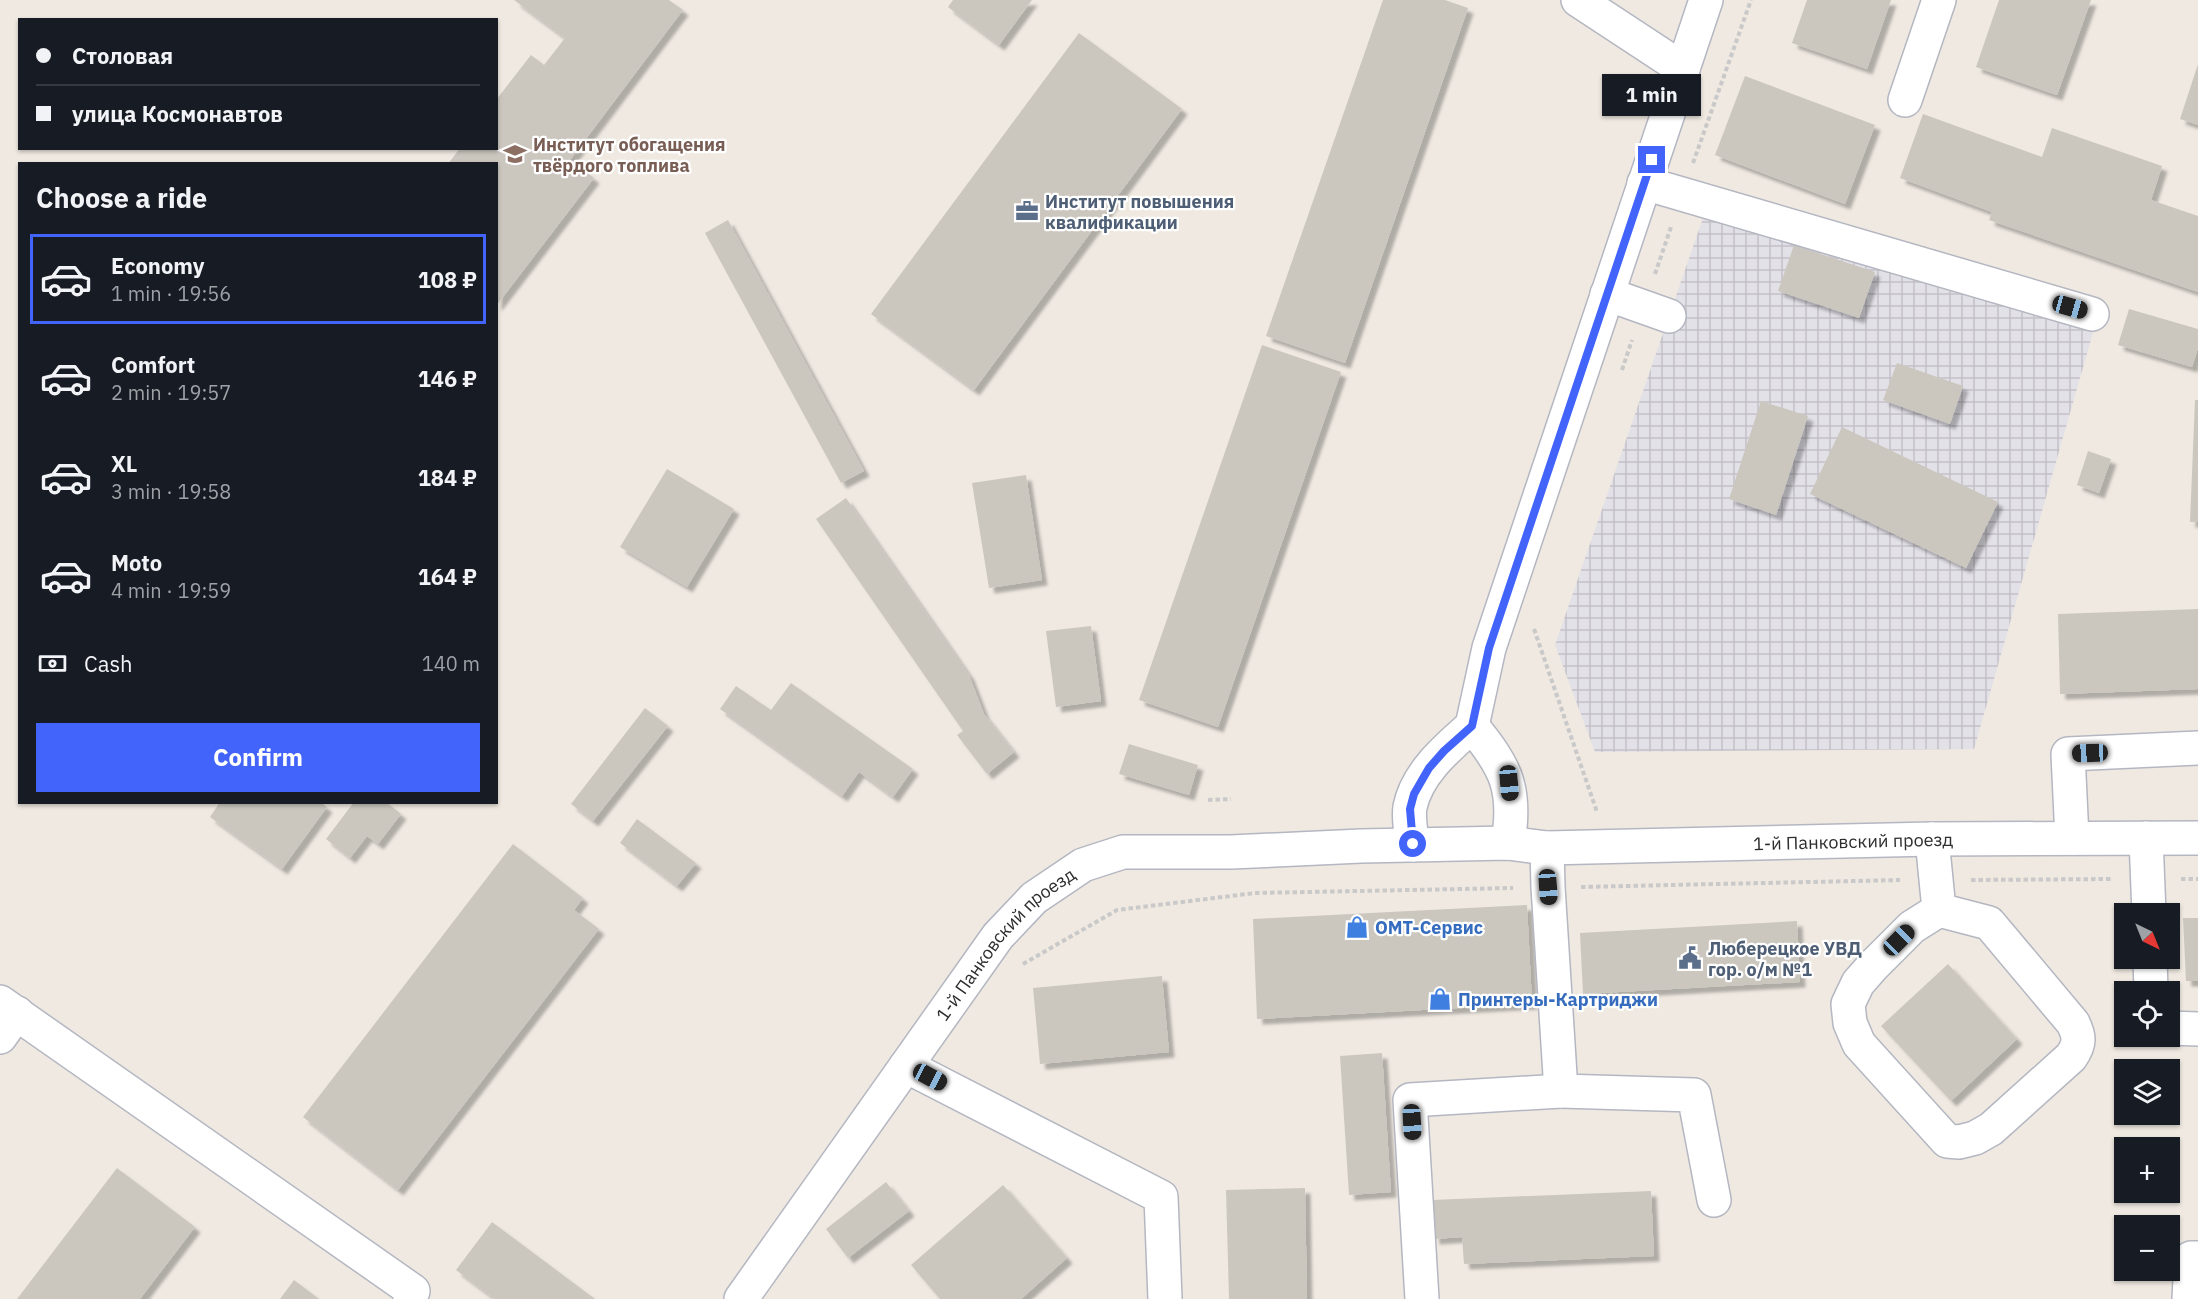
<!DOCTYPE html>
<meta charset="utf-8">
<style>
body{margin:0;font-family:"IBM Plex Sans",sans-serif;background:#242831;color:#f1f3f6;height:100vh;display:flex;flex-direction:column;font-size:22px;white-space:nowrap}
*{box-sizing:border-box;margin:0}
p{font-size:20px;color:#9ea1a6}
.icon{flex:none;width:33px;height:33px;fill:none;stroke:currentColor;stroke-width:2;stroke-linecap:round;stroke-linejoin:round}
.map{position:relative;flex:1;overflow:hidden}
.panel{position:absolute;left:18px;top:162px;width:480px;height:642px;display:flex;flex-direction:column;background:#171b24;border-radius:0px;box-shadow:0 2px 4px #0004}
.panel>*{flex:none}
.banner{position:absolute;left:18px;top:18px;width:480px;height:132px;border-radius:0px;box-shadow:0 2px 4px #0004;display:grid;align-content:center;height:132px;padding:0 18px;background:#171b24}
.needle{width:39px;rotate:137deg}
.controls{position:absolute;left:2114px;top:903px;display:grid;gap:12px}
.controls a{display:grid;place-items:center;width:66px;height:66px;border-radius:0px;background:#171b24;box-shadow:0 2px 4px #0004;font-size:30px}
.end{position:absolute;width:27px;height:27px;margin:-14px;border:8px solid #4264fb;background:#fff;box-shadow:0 0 0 3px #fff}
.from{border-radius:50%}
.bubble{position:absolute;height:42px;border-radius:0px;background:#171b24;box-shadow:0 2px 4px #0004;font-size:20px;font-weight:800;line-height:42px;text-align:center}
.car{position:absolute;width:18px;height:36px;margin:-18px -9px;border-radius:8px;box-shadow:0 0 4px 2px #0007;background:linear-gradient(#222 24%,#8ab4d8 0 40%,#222 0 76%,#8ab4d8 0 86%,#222 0)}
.banner b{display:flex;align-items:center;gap:21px;height:57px;font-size:22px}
.banner b+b{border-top:2px solid #363941}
.banner i{width:15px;height:15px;background:#f1f3f6}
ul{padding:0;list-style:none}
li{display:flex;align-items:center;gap:18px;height:90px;margin:0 12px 9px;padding:0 6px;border:3px solid transparent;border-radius:0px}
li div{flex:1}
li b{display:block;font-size:22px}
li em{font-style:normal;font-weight:800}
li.on{border-color:#4264fb}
li>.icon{width:54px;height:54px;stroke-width:1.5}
h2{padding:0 18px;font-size:27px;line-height:72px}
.pay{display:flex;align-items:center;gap:15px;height:66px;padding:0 18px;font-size:22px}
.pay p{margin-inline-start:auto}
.action{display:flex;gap:12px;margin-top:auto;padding:12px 18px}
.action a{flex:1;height:69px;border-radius:0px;background:#4264fb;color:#fff;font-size:24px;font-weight:800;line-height:69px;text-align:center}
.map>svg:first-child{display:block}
.industrial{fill:url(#industrial-grid)}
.building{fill:#cbc7bf;filter:url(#shadow)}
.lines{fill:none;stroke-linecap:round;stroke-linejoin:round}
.minor-casing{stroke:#b4b7c1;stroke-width:36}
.path{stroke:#c9c9c9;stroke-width:4;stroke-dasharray:4.5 3;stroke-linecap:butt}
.minor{stroke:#fff;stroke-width:33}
.route{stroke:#4264fb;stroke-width:8}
.labels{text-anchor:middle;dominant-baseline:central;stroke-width:4.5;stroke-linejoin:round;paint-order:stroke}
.education-label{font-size:18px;font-weight:bold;fill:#785e54;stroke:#fff;text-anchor:start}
.service-label{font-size:18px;font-weight:bold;fill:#4e5e75;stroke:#fff;text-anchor:start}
.street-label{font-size:18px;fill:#2e2e2e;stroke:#fff}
.shop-label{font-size:18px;font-weight:bold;fill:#366cbe;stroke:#fff;text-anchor:start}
</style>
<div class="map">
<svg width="2198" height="1299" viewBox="0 0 2198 1299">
<defs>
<pattern id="industrial-grid" width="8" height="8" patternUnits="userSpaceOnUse" patternTransform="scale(1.5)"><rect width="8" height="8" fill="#e3e1e8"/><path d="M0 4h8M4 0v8" fill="none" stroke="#c3c1c7"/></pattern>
<filter id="shadow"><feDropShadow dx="5.5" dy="5.5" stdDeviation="1.5" flood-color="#0004"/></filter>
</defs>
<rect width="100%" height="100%" fill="#efe9e1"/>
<polygon class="industrial" points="1704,215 2094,329 1974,749 1595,752 1555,645"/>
<g class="building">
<polygon points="514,0 669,0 683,10 570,160 594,178 496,306 496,164 448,164 460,148 496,148 496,100 531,55 544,65 565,38"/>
<polygon points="953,0 1032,0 999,45 948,7"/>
<polygon points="1383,0 1445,0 1468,8 1345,363 1266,336"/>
<polygon points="1807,0 1891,0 1867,69 1792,43"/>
<polygon points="1999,0 2091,0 2057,95 1976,67"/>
<polygon points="1079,33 1182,109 974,390 871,314"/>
<polygon points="2198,64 2198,125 2180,119"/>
<polygon points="1745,76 1875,125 1845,204 1715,155"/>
<polygon points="1923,114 2042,157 2052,128 2162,166 2151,200 2198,216 2198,292 1989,220 1992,212 1900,178"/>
<polygon points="728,220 864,471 841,483 705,233"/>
<polygon points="1794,245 1875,272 1859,318 1778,291"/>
<polygon points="2129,309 2198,329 2198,348 2192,367 2118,345"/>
<polygon points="1262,345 1341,372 1218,727 1139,700"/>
<polygon points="1897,363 1963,386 1950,424 1883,400"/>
<polygon points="2195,400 2198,400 2198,522 2190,522"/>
<polygon points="1761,401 1808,416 1776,515 1729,499"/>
<polygon points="1842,427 1998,502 1966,568 1810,494"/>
<polygon points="2088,451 2111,459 2099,493 2077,485"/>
<polygon points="667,469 734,509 687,587 620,547"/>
<polygon points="1026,475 1042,580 989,588 972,483"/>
<polygon points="846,498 969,675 984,714 1014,752 987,774 957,735 963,731 816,519"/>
<polygon points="2198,609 2198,689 2060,694 2058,614"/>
<polygon points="1091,626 1101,701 1056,707 1046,631"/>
<polygon points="791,683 913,769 893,797 859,772 842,796 720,709 736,686 771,710"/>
<polygon points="645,708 668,726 593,821 571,804"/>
<polygon points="1129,744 1198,765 1189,795 1119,774"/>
<polygon points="220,802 320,802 327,807 282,869 210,817"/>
<polygon points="354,802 386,802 401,814 378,844 367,836 350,858 326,839"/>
<polygon points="637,819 696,863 677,886 620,843"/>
<polygon points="513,844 583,898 574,910 599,929 398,1190 303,1117"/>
<polygon points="1527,905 1532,1004 1257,1019 1253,919"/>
<polygon points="2183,918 2198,918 2198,981 2186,981"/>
<polygon points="1797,921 1800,982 1583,994 1580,933"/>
<polygon points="1948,964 2017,1039 1951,1101 1881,1026"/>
<polygon points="1162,976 1169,1052 1040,1064 1033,988"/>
<polygon points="1382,1053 1391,1192 1349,1195 1340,1056"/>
<polygon points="117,1168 195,1227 140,1299 17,1299"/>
<polygon points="886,1182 909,1211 848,1258 826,1229"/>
<polygon points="1003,1185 1067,1258 1021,1299 940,1299 911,1265"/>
<polygon points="1305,1188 1307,1299 1229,1299 1226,1190"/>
<polygon points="1651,1191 1654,1256 1464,1264 1462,1237 1434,1239 1432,1200"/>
<polygon points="492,1222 595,1299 495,1299 456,1270"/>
<polygon points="294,1280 319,1299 280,1299"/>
</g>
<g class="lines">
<g class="minor-casing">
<g id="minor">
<polyline points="1578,0 1683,69"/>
<polyline points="1905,100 1939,0"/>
<polyline points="1644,183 2092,314"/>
<polyline points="1607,294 1669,316"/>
<polyline points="1472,726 1489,648 1706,0"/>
<path d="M1472,726C1506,767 1517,789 1508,843"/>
<polyline points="2072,838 2068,754 2198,748"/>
<polyline points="2146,838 2149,914"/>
<path d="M1932,839L1939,910L1912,927L1873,966L1858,983L1848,1004L1850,1023L1859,1044L1947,1141L1959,1142L1975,1138L1991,1129L2071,1057C2080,1044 2080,1037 2073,1023L1989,923L1939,910"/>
<path d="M1413,845C1411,833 1408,819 1410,807C1417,773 1447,748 1472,726"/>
<polyline points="1547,848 1548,887 1561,1091 1694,1095 1714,1200"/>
<polyline points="2150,958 2151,992"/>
<polyline points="0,1002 413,1291 410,1299"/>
<polyline points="2169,1028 2198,1029"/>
<polyline points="0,1037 17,1013"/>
<polyline points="906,1066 1161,1197 1165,1299"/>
<path id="s1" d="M741,1299L998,936L1034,898L1083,865L1123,852H1231L1361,846L1508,843L1547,848L1932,839L2198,838"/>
<polyline points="1422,1299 1410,1100 1561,1091"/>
<polyline points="2189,1299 2191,1258 2198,1258"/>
</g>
</g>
<g class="path">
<polyline points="1693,163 1751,0"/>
<polyline points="1655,274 1671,227"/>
<polyline points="1622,370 1632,340"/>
<polyline points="1534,629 1597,812"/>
<polyline points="1208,800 1231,799"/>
<polyline points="2181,879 2198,879"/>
<polyline points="1971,880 2113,879"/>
<polyline points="1581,887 1900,880"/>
<polyline points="1023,964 1117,910 1255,893 1513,888"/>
</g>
<use href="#minor" class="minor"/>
</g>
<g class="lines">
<polyline class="route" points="1413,844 1410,809 1414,794 1429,768 1444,751 1472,726 1489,648 1652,160"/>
</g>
<defs>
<g id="university-bare" transform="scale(1.8)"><path d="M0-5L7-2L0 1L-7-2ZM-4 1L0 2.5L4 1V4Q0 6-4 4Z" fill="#8d6e63" stroke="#fff" stroke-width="2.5" paint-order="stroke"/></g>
<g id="office-bare" transform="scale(1.8)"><path d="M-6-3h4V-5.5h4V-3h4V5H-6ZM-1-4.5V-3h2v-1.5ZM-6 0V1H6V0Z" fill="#5c6f8a" stroke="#fff" stroke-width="2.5" paint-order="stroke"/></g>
<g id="shop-bare" transform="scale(1.8)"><path d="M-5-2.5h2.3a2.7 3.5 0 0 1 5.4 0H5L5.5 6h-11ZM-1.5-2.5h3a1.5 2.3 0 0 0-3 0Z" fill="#3f7fe0" stroke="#fff" stroke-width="2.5" paint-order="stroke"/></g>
<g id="civic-bare" transform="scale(1.8)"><path d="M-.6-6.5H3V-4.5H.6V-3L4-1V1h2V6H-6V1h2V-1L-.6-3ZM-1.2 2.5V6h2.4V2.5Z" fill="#5c6f8a" stroke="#fff" stroke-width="2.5" paint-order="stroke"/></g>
</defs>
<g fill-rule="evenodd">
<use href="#university-bare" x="515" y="154"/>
<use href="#office-bare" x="1027" y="211"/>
<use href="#shop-bare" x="1357" y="927"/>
<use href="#civic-bare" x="1690" y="958"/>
<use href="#shop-bare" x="1440" y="999"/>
</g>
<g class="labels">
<g class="education-label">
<text x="533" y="144">Институт обогащения<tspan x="533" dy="21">твёрдого топлива</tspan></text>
</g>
<g class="service-label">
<text x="1045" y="201">Институт повышения<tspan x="1045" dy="21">квалификации</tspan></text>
<text x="1708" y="948">Люберецкое УВД<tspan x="1708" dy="21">гор. о/м №1</tspan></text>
</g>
<g class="street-label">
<text stroke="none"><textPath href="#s1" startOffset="1329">1-й Панковский проезд</textPath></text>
<text stroke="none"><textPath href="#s1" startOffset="444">1-й Панковский проезд</textPath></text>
</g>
<g class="shop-label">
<text x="1375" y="927">ОМТ-Сервис</text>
<text x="1458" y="999">Принтеры-Картриджи</text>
</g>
</g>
</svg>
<div class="controls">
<a><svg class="needle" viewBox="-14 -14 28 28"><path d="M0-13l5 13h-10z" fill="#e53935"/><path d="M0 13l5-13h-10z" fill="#9ea1a6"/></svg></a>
<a><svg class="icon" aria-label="locate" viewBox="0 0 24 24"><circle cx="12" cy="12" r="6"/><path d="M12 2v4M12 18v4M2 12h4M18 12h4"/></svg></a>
<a><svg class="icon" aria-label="layers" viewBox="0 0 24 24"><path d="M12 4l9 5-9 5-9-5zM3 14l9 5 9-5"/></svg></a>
<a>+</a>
<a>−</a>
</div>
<i class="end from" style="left:1413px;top:844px"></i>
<i class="end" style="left:1652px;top:160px"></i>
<div class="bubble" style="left:1602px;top:74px;width:99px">1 min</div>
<i class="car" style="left:2070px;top:307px;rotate:106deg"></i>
<i class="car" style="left:2090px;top:753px;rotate:268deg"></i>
<i class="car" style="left:1509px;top:783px;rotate:175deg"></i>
<i class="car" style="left:1548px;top:887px;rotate:176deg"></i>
<i class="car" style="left:1899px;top:940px;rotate:45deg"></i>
<i class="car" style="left:930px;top:1077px;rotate:118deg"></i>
<i class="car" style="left:1412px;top:1122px;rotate:177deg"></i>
<div class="banner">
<b><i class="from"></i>Столовая</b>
<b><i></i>улица Космонавтов</b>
</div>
<section class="panel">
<h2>Choose a ride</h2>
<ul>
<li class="on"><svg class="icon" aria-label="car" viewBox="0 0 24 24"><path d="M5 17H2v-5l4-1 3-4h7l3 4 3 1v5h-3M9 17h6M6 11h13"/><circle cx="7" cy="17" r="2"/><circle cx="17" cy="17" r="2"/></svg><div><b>Economy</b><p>1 min · 19:56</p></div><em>108 ₽</em></li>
<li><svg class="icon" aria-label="car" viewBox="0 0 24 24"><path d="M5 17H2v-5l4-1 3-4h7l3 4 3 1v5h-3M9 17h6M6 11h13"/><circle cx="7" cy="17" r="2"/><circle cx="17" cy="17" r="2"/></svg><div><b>Comfort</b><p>2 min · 19:57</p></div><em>146 ₽</em></li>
<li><svg class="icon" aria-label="car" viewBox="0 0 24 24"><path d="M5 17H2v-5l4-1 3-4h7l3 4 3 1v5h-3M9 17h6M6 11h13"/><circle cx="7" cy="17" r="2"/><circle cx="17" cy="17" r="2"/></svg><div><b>XL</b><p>3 min · 19:58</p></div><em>184 ₽</em></li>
<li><svg class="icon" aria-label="car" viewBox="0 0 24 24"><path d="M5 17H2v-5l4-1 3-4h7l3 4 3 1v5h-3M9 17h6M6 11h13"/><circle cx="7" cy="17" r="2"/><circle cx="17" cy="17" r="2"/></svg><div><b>Moto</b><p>4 min · 19:59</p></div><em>164 ₽</em></li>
</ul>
<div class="pay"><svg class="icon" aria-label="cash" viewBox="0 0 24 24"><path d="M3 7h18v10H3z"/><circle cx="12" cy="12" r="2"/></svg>Cash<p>140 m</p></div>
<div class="action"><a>Confirm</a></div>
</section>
</div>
